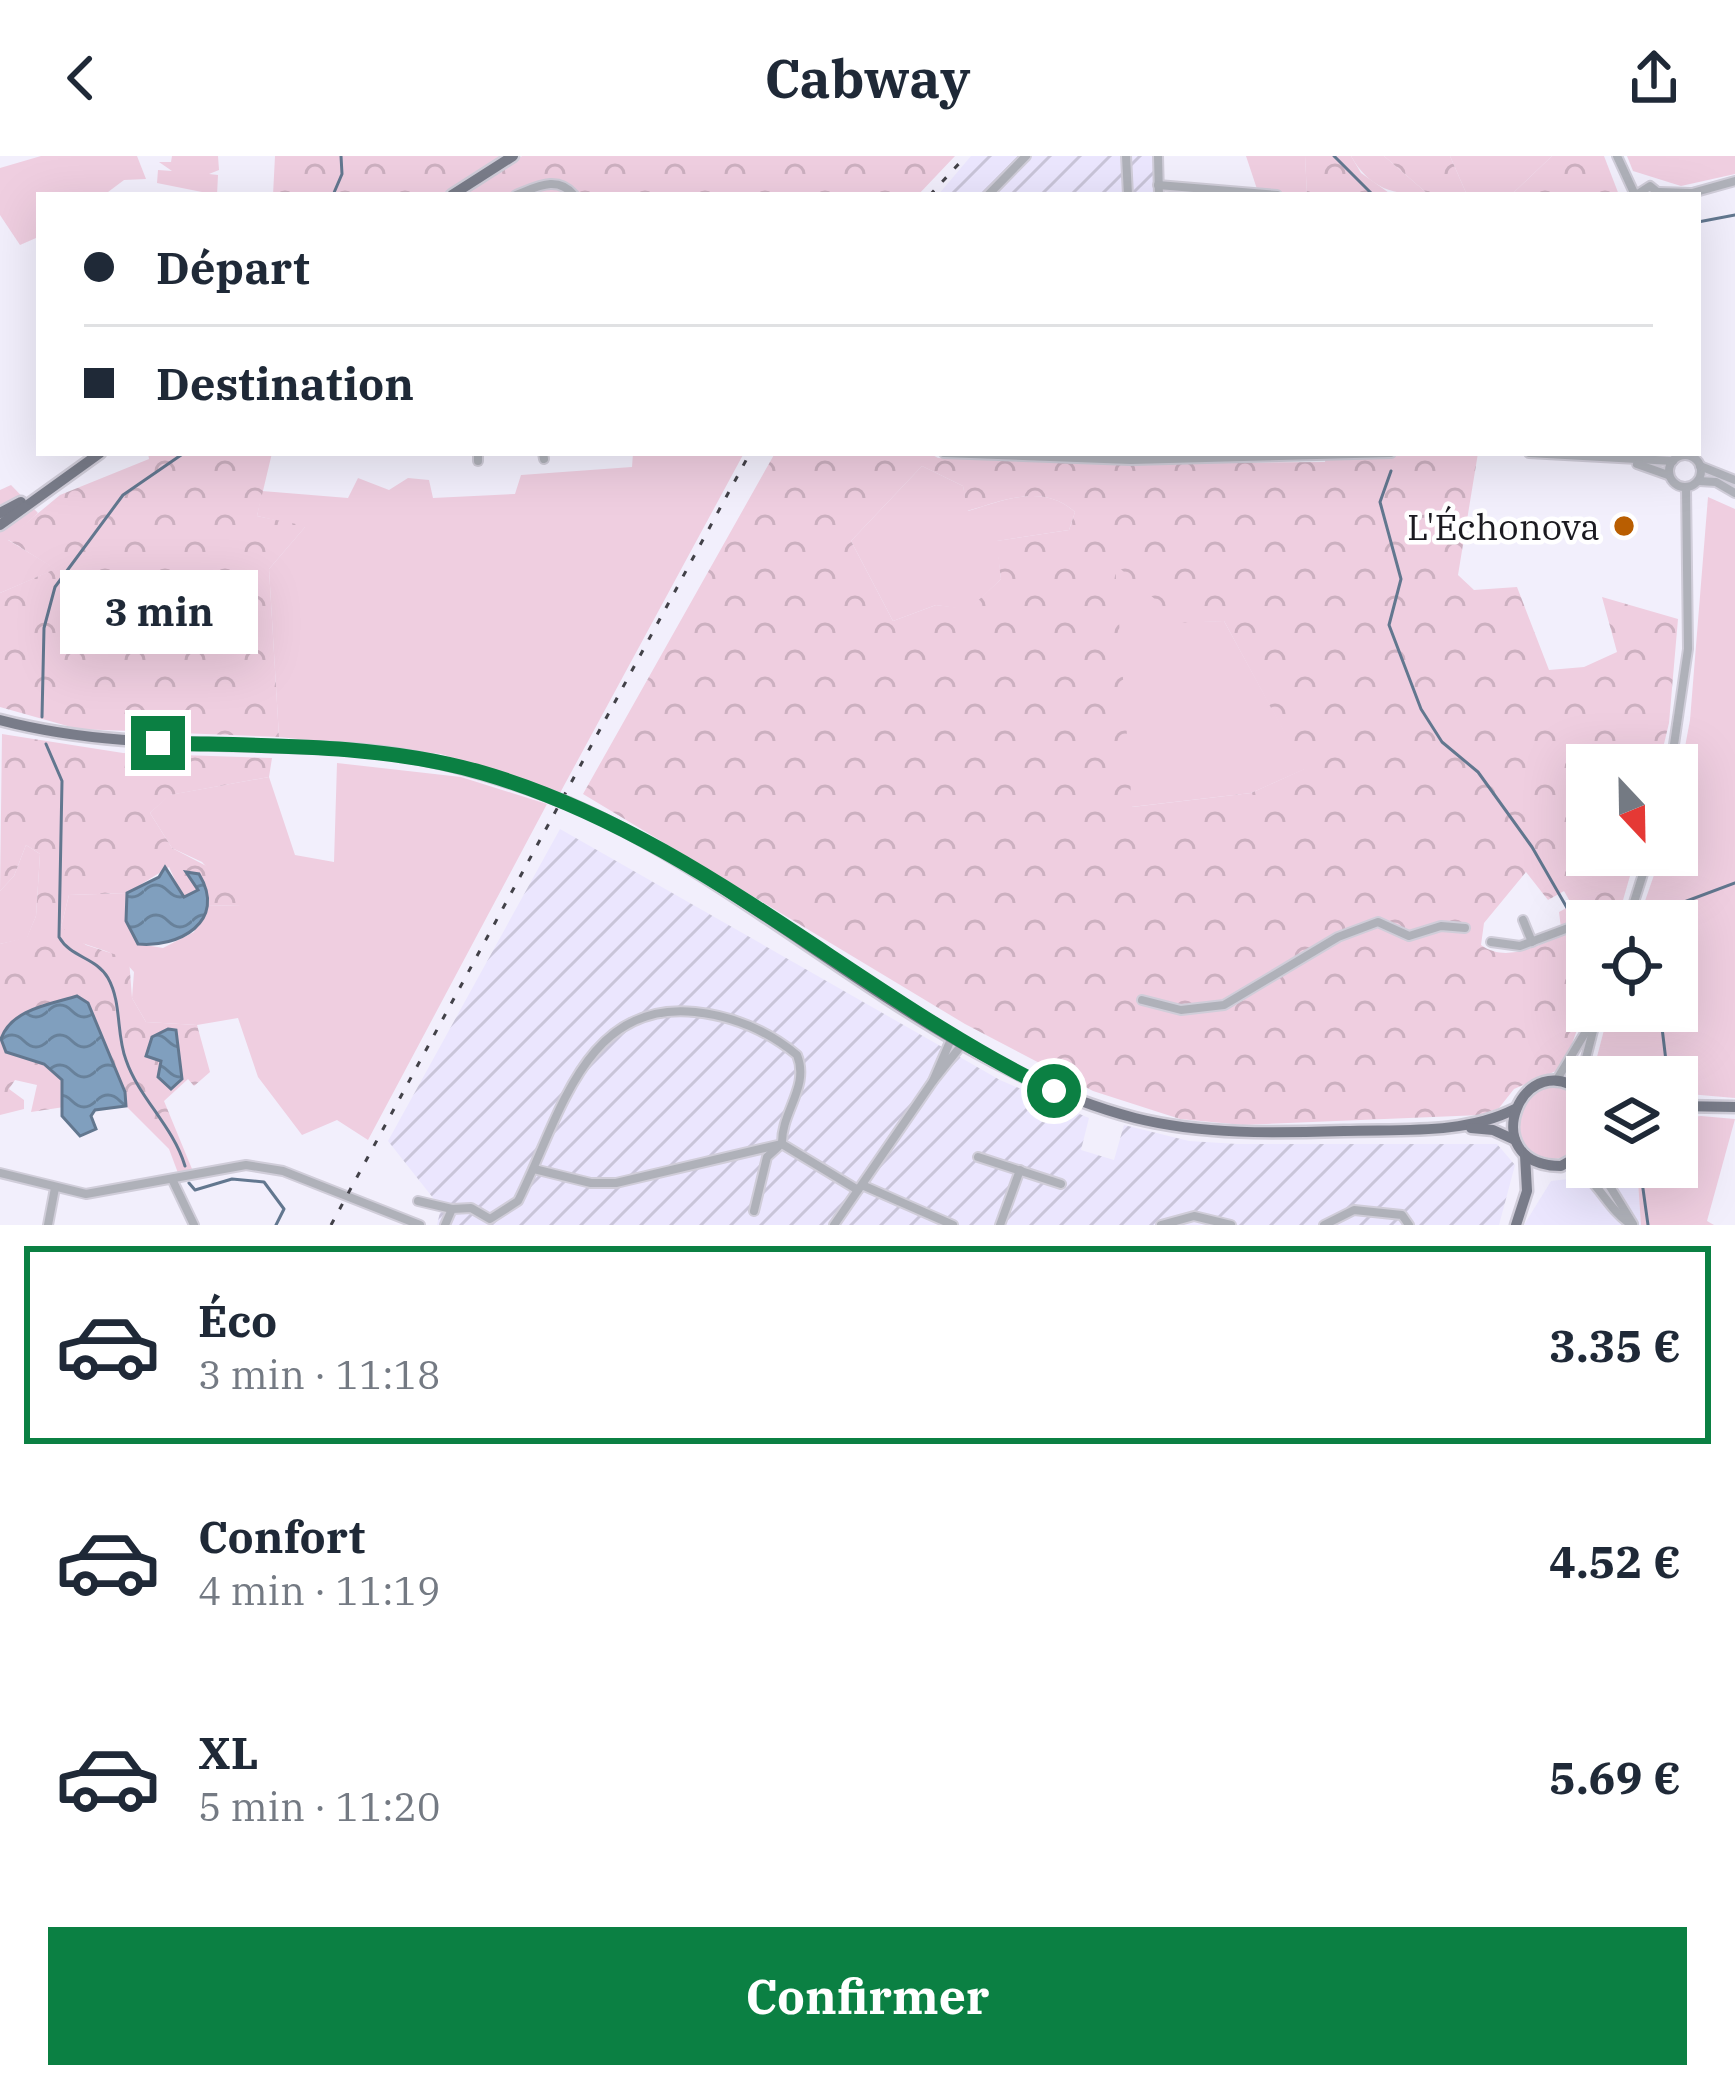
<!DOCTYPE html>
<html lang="fr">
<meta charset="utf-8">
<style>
body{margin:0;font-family:"IBM Plex Serif",serif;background:#f6f6f7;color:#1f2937;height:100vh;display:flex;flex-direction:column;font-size:45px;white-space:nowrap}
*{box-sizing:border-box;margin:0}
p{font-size:39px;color:#747a83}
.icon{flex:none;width:66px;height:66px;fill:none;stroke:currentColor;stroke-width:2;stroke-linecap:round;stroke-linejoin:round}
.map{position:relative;height:1069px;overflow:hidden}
.panel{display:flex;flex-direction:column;background:#fff;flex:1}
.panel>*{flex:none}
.guide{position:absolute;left:36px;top:36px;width:1665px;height:264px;border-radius:0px;box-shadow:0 12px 48px #0002;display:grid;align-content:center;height:264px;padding:0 48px;background:#fff}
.needle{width:78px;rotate:158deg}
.tools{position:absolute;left:1566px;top:588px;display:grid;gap:24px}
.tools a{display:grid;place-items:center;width:132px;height:132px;border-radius:0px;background:#fff;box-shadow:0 12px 48px #0002;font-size:60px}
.end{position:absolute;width:54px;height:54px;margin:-27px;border:15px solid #0b8043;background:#fff;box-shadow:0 0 0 6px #fff}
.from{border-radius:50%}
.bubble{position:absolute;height:84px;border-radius:0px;background:#fff;box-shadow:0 12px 48px #0002;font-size:39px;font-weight:700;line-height:84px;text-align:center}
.guide b{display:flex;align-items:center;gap:42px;height:114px;font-size:45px}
.guide b+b{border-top:3px solid #e0e1e3}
.guide i{width:30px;height:30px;background:#1f2937}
ul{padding:21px 0 0;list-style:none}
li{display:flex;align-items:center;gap:36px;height:198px;margin:0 24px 18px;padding:0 24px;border:6px solid transparent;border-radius:0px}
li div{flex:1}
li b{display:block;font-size:45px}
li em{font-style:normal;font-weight:700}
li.active{border-color:#0b8043}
li>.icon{width:108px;height:108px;stroke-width:1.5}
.button{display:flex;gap:24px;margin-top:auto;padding:24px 48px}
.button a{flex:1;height:138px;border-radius:0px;background:#0b8043;color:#fff;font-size:48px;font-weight:700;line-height:138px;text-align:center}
header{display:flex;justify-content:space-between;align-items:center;height:156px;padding:0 48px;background:#fff;font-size:54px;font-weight:700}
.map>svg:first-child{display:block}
.built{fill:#ebe6fe}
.industrial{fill:url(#industrial-furrows)}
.green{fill:#efcee0}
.forest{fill:url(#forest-crowns);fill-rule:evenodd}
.water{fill:url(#water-waves);stroke:#62778f;stroke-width:3}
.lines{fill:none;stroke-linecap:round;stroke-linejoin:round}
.stream{stroke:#62778f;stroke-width:3}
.minor-casing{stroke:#d0cdd9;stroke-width:12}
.major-casing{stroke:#d0cdd9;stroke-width:15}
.minor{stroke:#afb1b9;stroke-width:8}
.major{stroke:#797c89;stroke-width:10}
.rail{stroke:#424148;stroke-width:3;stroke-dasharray:6 12;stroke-linecap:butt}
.major-bridge-casing{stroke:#d0cdd9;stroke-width:15;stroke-linecap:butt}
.major-bridge{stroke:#797c89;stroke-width:10}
.route{stroke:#0b8043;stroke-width:15}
.poi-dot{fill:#b95e01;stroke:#fff;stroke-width:4.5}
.labels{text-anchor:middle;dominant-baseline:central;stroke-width:9;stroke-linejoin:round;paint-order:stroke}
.poi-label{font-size:36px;fill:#1b1a20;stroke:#fff;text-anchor:end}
</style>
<header><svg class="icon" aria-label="back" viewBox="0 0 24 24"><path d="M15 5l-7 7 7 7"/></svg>Cabway<svg class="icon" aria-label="share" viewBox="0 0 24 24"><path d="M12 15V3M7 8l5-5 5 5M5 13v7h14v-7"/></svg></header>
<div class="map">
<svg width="1735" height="1069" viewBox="0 0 1735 1069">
<defs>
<pattern id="industrial-furrows" width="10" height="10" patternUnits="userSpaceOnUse" patternTransform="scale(3)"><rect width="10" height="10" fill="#ebe6fe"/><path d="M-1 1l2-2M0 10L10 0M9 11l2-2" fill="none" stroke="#c9c5d9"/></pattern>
<pattern id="forest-crowns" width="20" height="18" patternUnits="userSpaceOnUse" patternTransform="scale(3)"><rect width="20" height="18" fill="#efcee0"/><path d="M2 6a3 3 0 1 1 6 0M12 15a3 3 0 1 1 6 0" fill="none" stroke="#ccb0c0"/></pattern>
<pattern id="water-waves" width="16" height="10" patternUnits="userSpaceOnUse" patternTransform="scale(3)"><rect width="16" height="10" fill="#809fbe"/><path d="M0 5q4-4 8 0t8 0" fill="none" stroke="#68819a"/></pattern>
</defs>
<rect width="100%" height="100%" fill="#f2effc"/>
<polygon class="built" points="1590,1011 1637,1011 1641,1069 1524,1069 1551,1025 1577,1022"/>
<g class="industrial">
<polygon points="971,0 1155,0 1156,39 938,39"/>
<polygon points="560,673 1000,924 1089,962 1081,994 1114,1004 1124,969 1189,985 1237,988 1497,988 1515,1009 1499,1069 437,1069 441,1052 388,985"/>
</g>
<g class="green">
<polygon points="41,0 137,0 146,23 124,24 104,39 39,39 36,82 20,89 0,59 0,12"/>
<polygon points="172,0 218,0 219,14 209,18 218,19 217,39 157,27 158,14 172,15 159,6 171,6"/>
<polygon points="1246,0 1305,0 1307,39 1257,33"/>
<path d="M1351,0H1384L1429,39C1393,39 1370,33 1351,0Z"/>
<polygon points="1450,0 1552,0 1511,39 1467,39"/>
<polygon points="1627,0 1735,0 1735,18 1681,30 1633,15"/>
<polygon points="633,297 744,297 560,637 441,598 279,581 269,413 305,371 257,360 262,335 348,342 358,322 389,334 408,322 429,324 433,342 515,338 521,319 632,311"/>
<path d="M922,310L963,330L968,355C1005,344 1043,327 1075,356L1069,374L997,385L1001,423L969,454L936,449L893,465L851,385Z"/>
<polygon points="11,329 38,357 8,384 56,413 0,437 0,334"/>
<polygon points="1708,341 1735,353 1735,942 1677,937 1677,921 1593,921 1593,916 1609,855 1677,855 1677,765 1638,765 1661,699 1677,699 1677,634 1690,564"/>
<polygon points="1114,406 1182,466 1224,465 1305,613 1251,637 1131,651"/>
<path d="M337,607L461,621L547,648L368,984L337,964L302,979L258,921L238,862L197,869L146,866L132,842L134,816C108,784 85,799 61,771L69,739L127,737L126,765L138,788L163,792L194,776L204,750L241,749L202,706L172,692L150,657L169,639L269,621L295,699L334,706Z"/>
<polygon points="26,689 40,698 36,760 27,782 0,788 0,735 14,720"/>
<circle cx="1553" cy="966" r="37"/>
<polygon points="1701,960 1735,963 1707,1065 1714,1069 1641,1069 1637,1011 1677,1011 1677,962"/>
</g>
<g class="forest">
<polygon points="275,0 502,0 506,11 522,0 955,0 918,39 273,39"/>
<polygon points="1305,0 1351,0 1361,17 1392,39 1307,39"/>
<polygon points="1384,0 1450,0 1467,39 1429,39"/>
<polygon points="1552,0 1604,0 1619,39 1511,39"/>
<polygon points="148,297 272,297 257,360 306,370 269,413 279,581 78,573 0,551 0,437 55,413 7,383 60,339 149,303"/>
<path d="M775,297H929L938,302L1090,308L1325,306L1326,297H1478L1458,419L1474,434L1517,431L1549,514L1584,511L1617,496L1602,441L1678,463L1669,567L1659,609H1587V699H1636L1617,765H1587V847L1563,912L1514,933L1499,952L1481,959L1243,969L1180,963L1093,935L965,868L583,638ZM922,310L963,330L967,355C1004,344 1043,327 1075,356L1069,374L996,385L1001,423L969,453L936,449L893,465L851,385ZM1115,408L1182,467L1224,465L1304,613L1251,637L1132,651ZM1526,716L1548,744L1564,735L1572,749L1559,756L1562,780C1535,790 1506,807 1481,789L1484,767Z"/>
<path d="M2,578L123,597L272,602L269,621L170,639L150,657L172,692L233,724L242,749L204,750V725L186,717L198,734L183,741L169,711L127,737L69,739L61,771L86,789L129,803L132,842L146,866L197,869L210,916L194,930L188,923L164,945L192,1013L178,1017L169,993L126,950L125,936L88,847L70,841L61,848L38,851L16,901C45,904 71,920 64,951L31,956L37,929L15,924L9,933L24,944V953L0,959V788L27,781L36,760L40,698L26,689L14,720L0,735Z"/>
</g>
<g class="water">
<path d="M165,711L184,741L198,734L186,716L199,718C228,766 178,792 138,788L126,765L127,737L159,721Z"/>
<path d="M77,840L88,847L125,936L126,950L95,954L91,960L96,973L80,980L62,960V924L44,908L6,896L1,883C11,853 51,848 77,840Z"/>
<polygon points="168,873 176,874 182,923 171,933 158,921 161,905 146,900 152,881"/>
</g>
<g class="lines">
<g class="stream">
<polyline points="1334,0 1373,39"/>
<polyline points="333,39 342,18 341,0"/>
<polyline points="1698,66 1735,59"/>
<polyline points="1391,315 1380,346 1401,423 1389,469 1421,553 1442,586 1478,616 1532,691 1574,764"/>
<polyline points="42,561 44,472 55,431 123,339 184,297"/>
<path d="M46,588L62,625L59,781C71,802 96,801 108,822C122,847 116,878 126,904C139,942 173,970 185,1010"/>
<polyline points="1647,765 1660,755 1735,727"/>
<polyline points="1569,852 1576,773"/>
<polyline points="1660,921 1666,905 1660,855"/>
<polyline points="1640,1011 1648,1069"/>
<polyline points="189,1027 195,1034 232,1023 264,1026 284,1053 276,1069"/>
</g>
<g class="minor-casing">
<g id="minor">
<polyline points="1126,0 1128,39"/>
<polyline points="1158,0 1159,39"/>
<polyline points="1617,0 1635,39"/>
<polyline points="1158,29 1277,39"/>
<polyline points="1660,36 1690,37"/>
<path d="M516,39C537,31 557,19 574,39"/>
<polyline points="988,39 1026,0"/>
<polyline points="1636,39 1650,30 1661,39"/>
<polyline points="1685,39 1735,25"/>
<polyline points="478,297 478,305"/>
<polyline points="543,297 544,303"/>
<polyline points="944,297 1131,304 1391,297"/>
<polyline points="1529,297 1673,305"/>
<circle cx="1685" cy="315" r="16"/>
<polyline points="1637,308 1668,319"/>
<polyline points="1700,310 1735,324"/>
<polyline points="1699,325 1716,326 1735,337"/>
<polyline points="1671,609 1688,493 1686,331"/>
<polyline points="1523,764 1532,786"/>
<polyline points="1588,765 1632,754"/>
<polyline points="1628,765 1649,699"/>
<polyline points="1491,786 1520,790 1587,765"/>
<polyline points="1142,844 1181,854 1224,849 1338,781 1378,766 1409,780 1441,770 1465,772"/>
<polyline points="952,881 933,925 964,886"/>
<polyline points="1556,925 1591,867"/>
<polyline points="1584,936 1582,918 1598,855"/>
<polyline points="978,1001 1061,1028"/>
<path d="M1568,1008C1599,1022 1605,1052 1632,1069"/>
<polyline points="1598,1011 1633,1068"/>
<polyline points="534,1013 591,1027 616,1027 782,988"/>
<polyline points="0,1017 86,1038 246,1009 283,1015 420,1069"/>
<polyline points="172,1023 194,1069"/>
<polyline points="862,1029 953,1069"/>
<polyline points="418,1045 452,1053"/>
<polyline points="754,1055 767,1001 778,991"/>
<polyline points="48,1069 55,1032"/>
<path d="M445,1069L452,1053L471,1052L490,1063L518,1045C559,965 583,844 695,856C732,860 768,875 797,899C810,931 781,956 782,988L858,1034"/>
<polyline points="834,1069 933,925"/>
<polyline points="1000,1069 1020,1014"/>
<polyline points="1161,1069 1194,1060 1231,1069"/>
<polyline points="1324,1069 1354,1054 1402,1059 1409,1069"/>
</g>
</g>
<g class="major-casing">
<g id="major">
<polyline points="452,39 513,0"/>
<polyline points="0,357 21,346"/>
<polyline points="0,369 100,297"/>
<path d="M0,564C118,595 238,585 358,594C426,599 491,618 554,642"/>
<path d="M570,648C764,733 931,909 1135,962C1203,979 1275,977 1344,975C1400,973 1464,979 1515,953"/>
<path d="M1587,940C1523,881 1472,1010 1561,1010L1587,995"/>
<polyline points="1677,950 1735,951"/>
<polyline points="1471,972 1493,974 1515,984"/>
<polyline points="1516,1069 1527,1035 1525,999"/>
</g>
</g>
<use href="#minor" class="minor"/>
<use href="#major" class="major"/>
<g class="rail">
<polyline points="930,39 966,0"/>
<polyline points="331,1069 750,297"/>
</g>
<g class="major-bridge-casing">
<polyline id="major-bridge" points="554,642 570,648"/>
</g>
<use href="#major-bridge" class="major-bridge"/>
</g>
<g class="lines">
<path class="route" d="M158,587C267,590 379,587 483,617C696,679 858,840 1054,935"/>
</g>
<circle class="poi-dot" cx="1624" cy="370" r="12"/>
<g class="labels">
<g class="poi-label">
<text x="1600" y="370">L'Échonova</text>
</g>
</g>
</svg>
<div class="tools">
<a><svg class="needle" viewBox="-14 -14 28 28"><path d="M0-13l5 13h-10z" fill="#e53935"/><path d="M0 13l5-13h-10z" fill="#747a83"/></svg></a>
<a><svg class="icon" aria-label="locate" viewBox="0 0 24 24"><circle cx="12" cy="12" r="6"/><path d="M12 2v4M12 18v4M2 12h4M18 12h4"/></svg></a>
<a><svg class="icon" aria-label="layers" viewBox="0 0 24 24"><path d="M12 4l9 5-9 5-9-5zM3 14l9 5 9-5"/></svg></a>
</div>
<i class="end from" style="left:1054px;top:935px"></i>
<i class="end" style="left:158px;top:587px"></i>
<div class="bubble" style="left:60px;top:414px;width:198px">3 min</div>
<div class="guide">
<b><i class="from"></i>Départ</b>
<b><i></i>Destination</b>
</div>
</div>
<section class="panel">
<ul>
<li class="active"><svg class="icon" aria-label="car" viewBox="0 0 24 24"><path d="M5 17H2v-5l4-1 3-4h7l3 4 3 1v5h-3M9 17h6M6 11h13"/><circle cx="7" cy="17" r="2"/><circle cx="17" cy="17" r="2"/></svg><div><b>Éco</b><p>3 min · 11:18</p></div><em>3.35 €</em></li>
<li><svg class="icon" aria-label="car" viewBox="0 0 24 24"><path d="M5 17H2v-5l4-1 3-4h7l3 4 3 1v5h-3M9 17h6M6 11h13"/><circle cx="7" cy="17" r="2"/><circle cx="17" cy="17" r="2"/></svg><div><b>Confort</b><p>4 min · 11:19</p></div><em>4.52 €</em></li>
<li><svg class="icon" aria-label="car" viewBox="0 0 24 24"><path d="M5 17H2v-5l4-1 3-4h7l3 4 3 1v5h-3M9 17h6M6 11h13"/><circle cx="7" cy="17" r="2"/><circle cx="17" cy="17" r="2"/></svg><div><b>XL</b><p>5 min · 11:20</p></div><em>5.69 €</em></li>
</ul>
<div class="button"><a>Confirmer</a></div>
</section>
